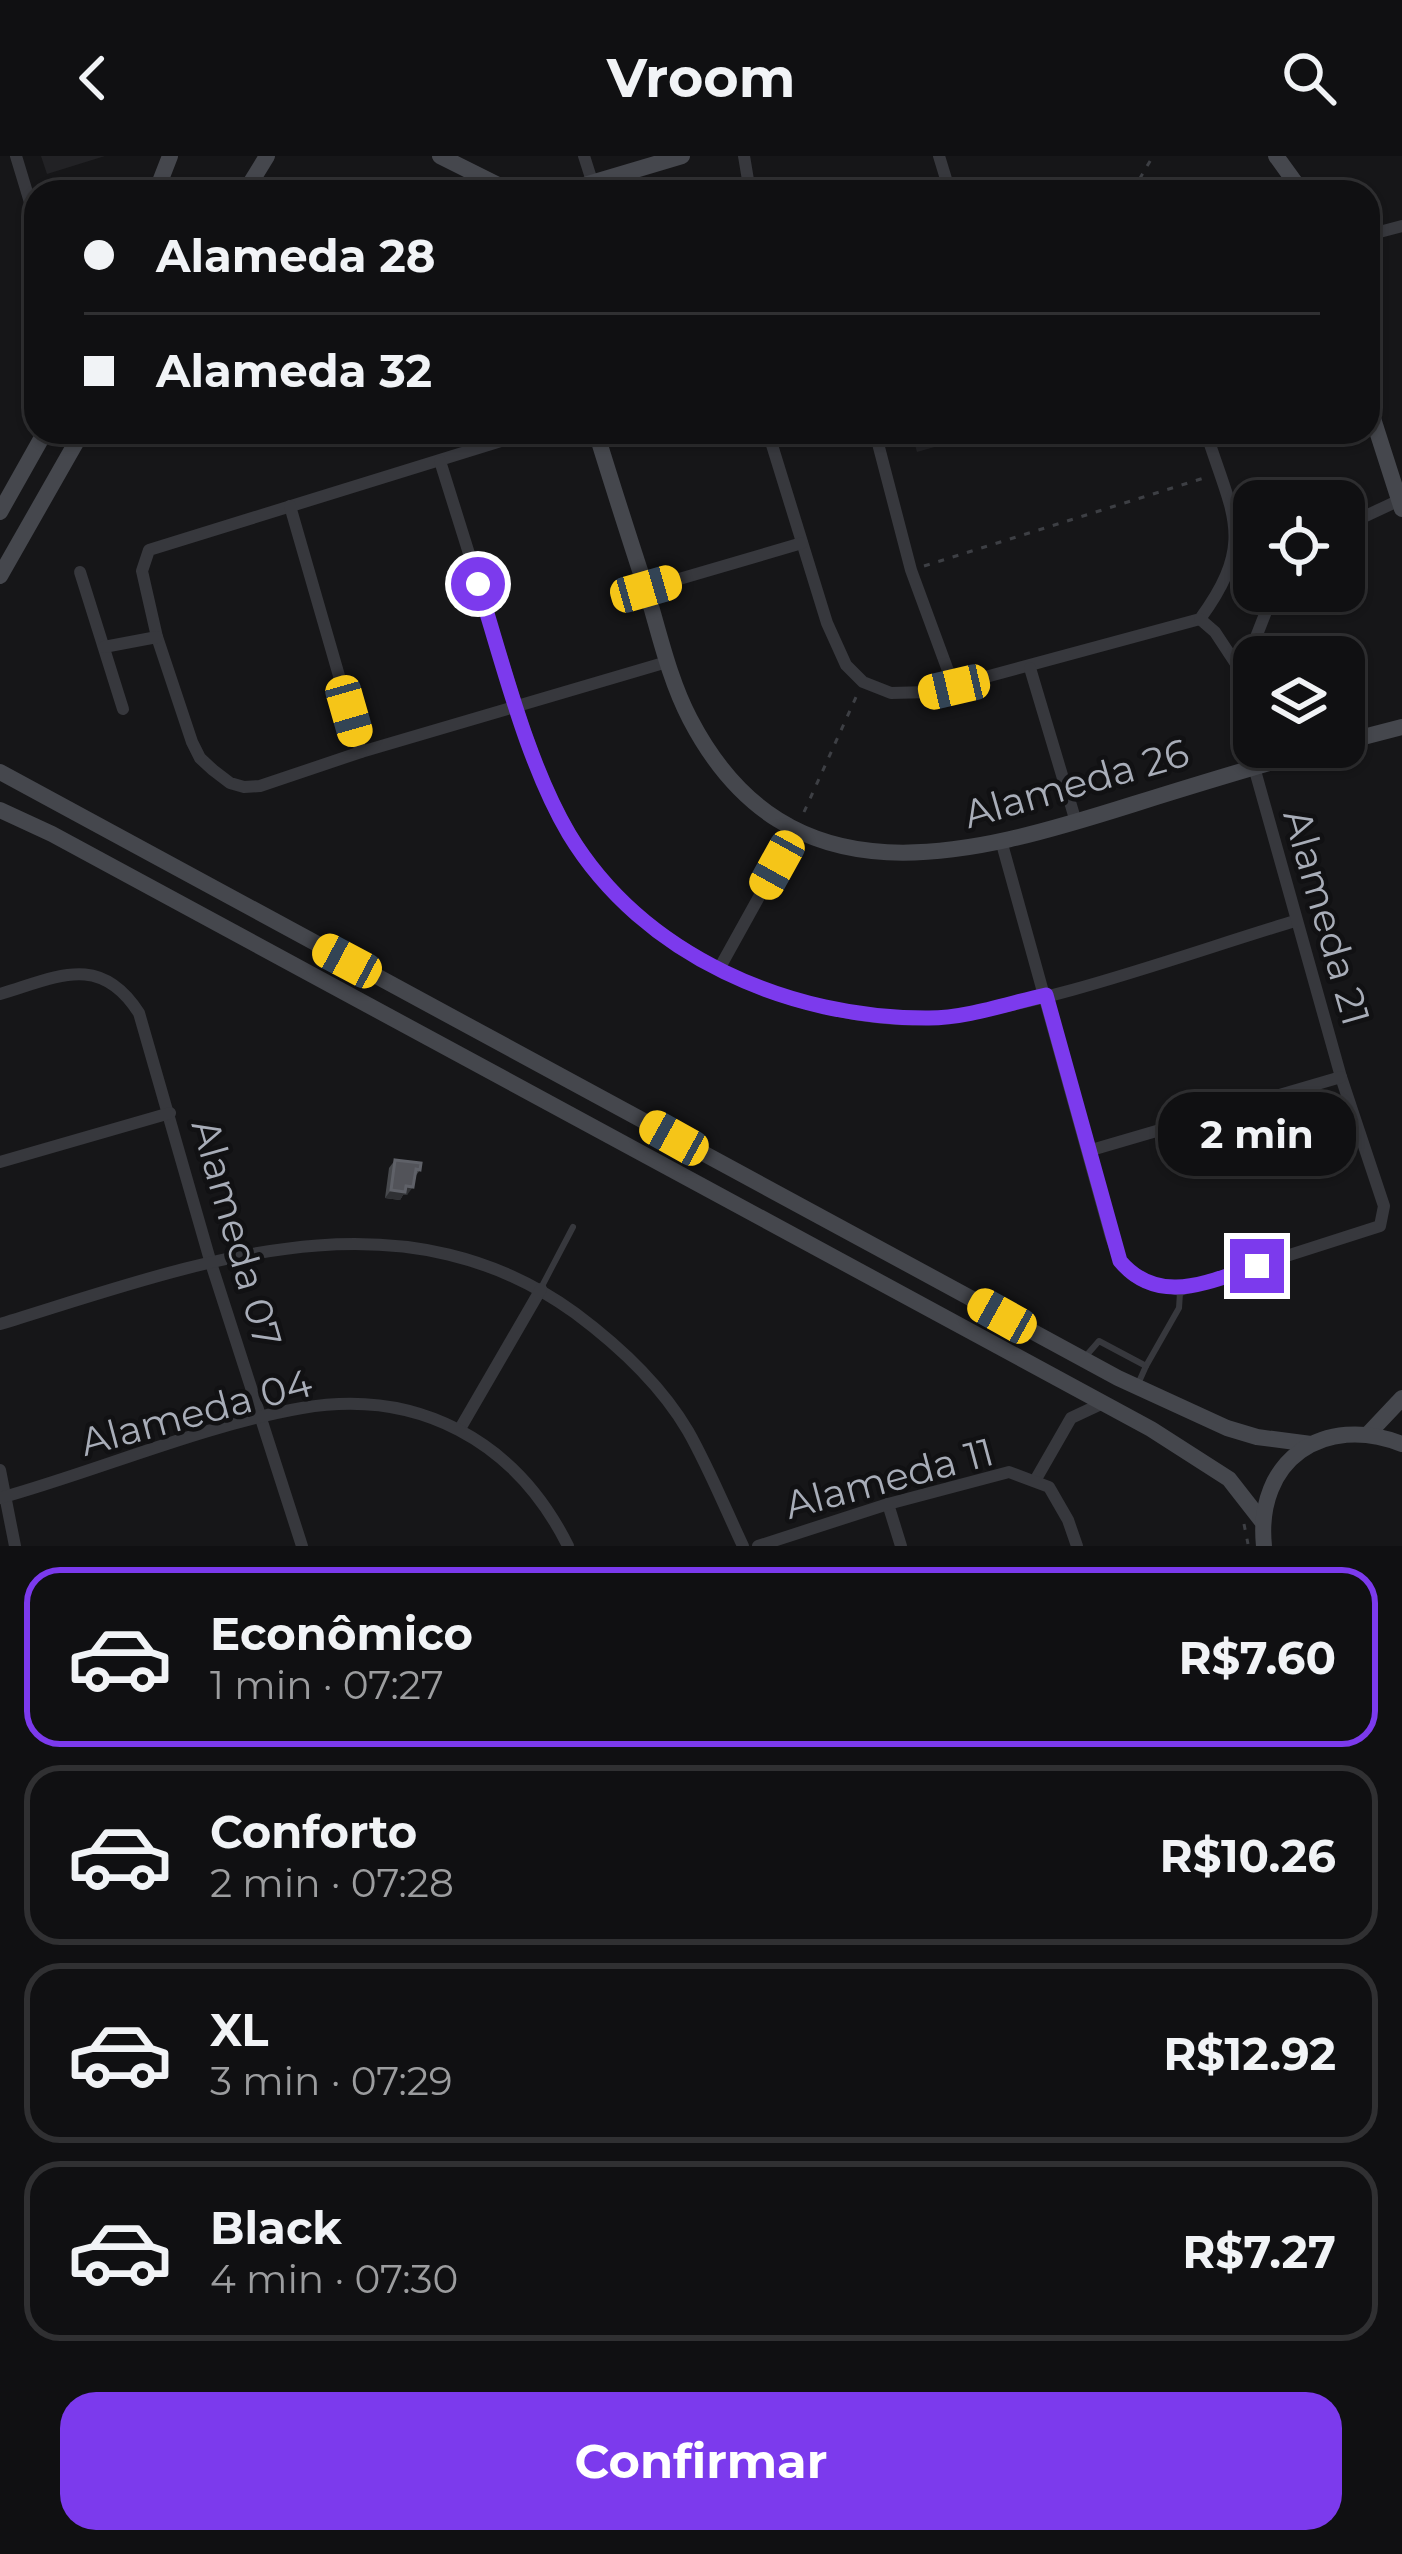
<!DOCTYPE html>
<html lang="pt">
<meta charset="utf-8">
<style>
body{margin:0;font-family:Montserrat,sans-serif;background:#19191b;color:#f1f3f6;height:100vh;display:flex;flex-direction:column;font-size:45px;white-space:nowrap}
*{box-sizing:border-box;margin:0}
p{font-size:39px;color:#9c9d9f}
.icon{flex:none;width:66px;height:66px;fill:none;stroke:currentColor;stroke-width:2;stroke-linecap:round;stroke-linejoin:round}
.map{position:relative;height:1390px;overflow:hidden}
.side{display:flex;flex-direction:column;background:#101012;flex:1}
.side>*{flex:none}
.top-card{position:absolute;left:24px;top:24px;width:1356px;height:264px;border-radius:36px;box-shadow:0 3px 9px #0004,0 0 0 3px #303032;display:grid;align-content:center;height:264px;padding:0 60px;background:#101012}
.tools{position:absolute;left:1233px;top:324px;display:grid;gap:24px}
.tools a{display:grid;place-items:center;width:132px;height:132px;border-radius:24px;background:#101012;box-shadow:0 3px 9px #0004,0 0 0 3px #303032;font-size:60px}
.end{position:absolute;width:54px;height:54px;margin:-27px;border:15px solid #7c3aed;background:#fff;box-shadow:0 0 0 6px #fff}
.from{border-radius:50%}
.bubble{position:absolute;height:84px;border-radius:36px;background:#101012;box-shadow:0 3px 9px #0004,0 0 0 3px #303032;font-size:39px;font-weight:700;line-height:84px;text-align:center}
.car{position:absolute;width:36px;height:72px;margin:-36px -18px;border-radius:15px;box-shadow:0 0 9px 3px #0007;background:linear-gradient(#f5c518 24%,#345 0 40%,#f5c518 0 76%,#345 0 86%,#f5c518 0)}
.top-card b{display:flex;align-items:center;gap:42px;height:114px;font-size:45px}
.top-card b+b{border-top:3px solid #303032}
.top-card i{width:30px;height:30px;background:#f1f3f6}
ul{padding:21px 0 0;list-style:none}
li{display:flex;align-items:center;gap:36px;height:180px;margin:0 24px 18px;padding:0 36px;border:6px solid #303032;border-radius:36px}
li div{flex:1}
li b{display:block;font-size:45px}
li em{font-style:normal;font-weight:700}
li.selected{border-color:#7c3aed}
li>.icon{width:108px;height:108px;stroke-width:1.5}
.button{display:flex;gap:24px;margin-top:auto;padding:24px 60px}
.button a{flex:1;height:138px;border-radius:36px;background:#7c3aed;color:#fff;font-size:48px;font-weight:700;line-height:138px;text-align:center}
header{display:flex;justify-content:space-between;align-items:center;height:156px;padding:0 60px;background:#101012;font-size:54px;font-weight:700}
.map>svg:first-child{display:block}
.built{fill:#222225}
.lines{fill:none;stroke-linecap:round;stroke-linejoin:round}
.path{stroke:#3d3f44;stroke-width:3;stroke-dasharray:6 9;stroke-linecap:butt}
.lane{stroke:#37383d;stroke-width:6}
.street{stroke:#37383d;stroke-width:12}
.secondary{stroke:#45474d;stroke-width:16}
.wall{fill:#47494d}
.shaded-wall{fill:#2f3033}
.building{fill:#525359;stroke:#5f6168;stroke-width:3}
.route{stroke:#7c3aed;stroke-width:15}
.labels{text-anchor:middle;dominant-baseline:central;stroke-width:9;stroke-linejoin:round;paint-order:stroke}
.street-label{font-size:39px;fill:#a8adb8;stroke:#111113}
</style>
<header><svg class="icon" aria-label="back" viewBox="0 0 24 24"><path d="M15 5l-7 7 7 7"/></svg>Vroom<svg class="icon" aria-label="search" viewBox="0 0 24 24"><circle cx="10" cy="10" r="6"/><path d="M15 15l6 6"/></svg></header>
<div class="map">
<svg width="1402" height="1390" viewBox="0 0 1402 1390">
<rect width="100%" height="100%" fill="#161618"/>
<g class="built">
<polygon points="41,0 105,0 47,18"/>
<polygon points="911,276 987,276 917,296"/>
</g>
<g class="lines">
<g class="path">
<polyline points="1132,36 1153,0"/>
<polyline points="924,410 1207,321"/>
<polyline points="804,656 857,539"/>
<polyline points="1244,1368 1248,1388"/>
</g>
<g class="lane">
<polyline points="541,1132 573,1071"/>
<polyline points="1085,1201 1099,1185 1146,1210 1138,1228"/>
<polyline points="1146,1210 1179,1152 1180,1137"/>
</g>
<g class="street">
<polyline points="16,0 36,66"/>
<polyline points="584,0 592,25"/>
<polyline points="744,0 750,36"/>
<polyline points="939,0 950,36"/>
<polyline points="1368,79 1402,70"/>
<polyline points="530,276 149,394 142,415 157,481 192,586 200,602 213,614 230,627 244,631 260,630 361,596 667,506"/>
<path d="M768,276L827,467L846,509L863,526L891,537L930,536L1200,463C1257,385 1232,359 1206,276"/>
<polyline points="875,276 911,414 954,531"/>
<path d="M440,305C459,365 478,426 497,487C521,566 545,652 598,718C636,765 689,799 743,825C792,848 882,869 937,862C1053,848 1182,799 1295,765"/>
<polyline points="290,350 361,596"/>
<polyline points="1344,370 1402,343"/>
<polyline points="1238,374 1254,383"/>
<polyline points="80,416 123,553"/>
<polyline points="645,433 802,387"/>
<polyline points="1200,463 1215,476 1242,517"/>
<polyline points="104,491 157,481"/>
<polyline points="1030,512 1076,666"/>
<polyline points="1002,688 1111,1081 1120,1105 1131,1118 1145,1126 1180,1134 1380,1070 1384,1050 1341,921 1247,586 1242,517 1274,435"/>
<polyline points="719,813 796,674"/>
<path d="M0,838C57,821 100,796 139,857L210,1104L302,1390"/>
<polyline points="1088,995 1341,921"/>
<polyline points="0,1006 170,957"/>
<path d="M0,1168C190,1110 395,1027 575,1157C618,1189 661,1229 688,1275C709,1312 725,1352 743,1390"/>
<polyline points="461,1271 541,1133"/>
<polyline points="0,1314 15,1390"/>
<polyline points="1036,1323 1071,1262 1103,1247"/>
<path d="M0,1342C97,1315 204,1269 302,1252C418,1232 516,1285 568,1390"/>
<polyline points="888,1348 901,1390"/>
<polyline points="758,1390 888,1348 1009,1316 1049,1331 1068,1364 1077,1390"/>
</g>
<g class="secondary">
<polyline points="440,0 512,36"/>
<polyline points="1276,0 1302,36"/>
<polyline points="156,36 170,0"/>
<polyline points="245,36 267,0"/>
<polyline points="561,36 682,0"/>
<polyline points="1368,247 1402,353"/>
<path d="M596,276C612,328 629,381 646,433C659,476 669,523 690,563C789,753 969,700 1134,648C1198,628 1262,608 1327,591"/>
<polyline points="0,356 45,276"/>
<polyline points="0,420 82,276"/>
<polyline points="1344,586 1402,571"/>
<polyline points="0,616 1118,1222 1227,1272 1257,1281 1311,1288"/>
<polyline points="0,654 52,678 1151,1273 1229,1323 1261,1364"/>
<polyline points="1369,1277 1402,1242"/>
<path d="M1264,1390C1255,1304 1324,1257 1402,1288"/>
</g>
</g>
<polygon class="wall" points="395,1004 420,1014 414,1022 407,1039 403,1039 400,1044 385,1042 389,1012"/>
<polygon class="shaded-wall" points="406,1030 413,1031 407,1039 403,1039 400,1044 385,1042 391,1034"/>
<polygon class="building" points="395,1004 421,1007 420,1014 416,1013 413,1031 406,1030 405,1036 391,1034"/>
<g class="lines">
<path class="route" d="M478,428C503,507 527,607 569,678C643,800 790,863 929,862C967,862 1009,847 1046,839L1120,1105C1159,1151 1209,1125 1257,1110"/>
</g>
<g class="labels">
<g class="street-label">
<text transform="translate(1076 627) rotate(-16)">Alameda 26</text>
<text transform="translate(1327 761) rotate(74)">Alameda 21</text>
<text transform="translate(237 1077) rotate(74)">Alameda 07</text>
<text transform="translate(196 1256) rotate(-15)">Alameda 04</text>
<text transform="translate(889 1322) rotate(-15)">Alameda 11</text>
</g>
</g>
</svg>
<div class="tools">
<a><svg class="icon" aria-label="locate" viewBox="0 0 24 24"><circle cx="12" cy="12" r="6"/><path d="M12 2v4M12 18v4M2 12h4M18 12h4"/></svg></a>
<a><svg class="icon" aria-label="layers" viewBox="0 0 24 24"><path d="M12 4l9 5-9 5-9-5zM3 14l9 5 9-5"/></svg></a>
</div>
<i class="end from" style="left:478px;top:428px"></i>
<i class="end" style="left:1257px;top:1110px"></i>
<div class="bubble" style="left:1158px;top:936px;width:198px">2 min</div>
<i class="car" style="left:646px;top:433px;rotate:74deg"></i>
<i class="car" style="left:954px;top:531px;rotate:257deg"></i>
<i class="car" style="left:349px;top:555px;rotate:164deg"></i>
<i class="car" style="left:777px;top:709px;rotate:209deg"></i>
<i class="car" style="left:347px;top:805px;rotate:298deg"></i>
<i class="car" style="left:674px;top:982px;rotate:299deg"></i>
<i class="car" style="left:1002px;top:1160px;rotate:299deg"></i>
<div class="top-card">
<b><i class="from"></i>Alameda 28</b>
<b><i></i>Alameda 32</b>
</div>
</div>
<section class="side">
<ul>
<li class="selected"><svg class="icon" aria-label="car" viewBox="0 0 24 24"><path d="M5 17H2v-5l4-1 3-4h7l3 4 3 1v5h-3M9 17h6M6 11h13"/><circle cx="7" cy="17" r="2"/><circle cx="17" cy="17" r="2"/></svg><div><b>Econômico</b><p>1 min · 07:27</p></div><em>R$7.60</em></li>
<li><svg class="icon" aria-label="car" viewBox="0 0 24 24"><path d="M5 17H2v-5l4-1 3-4h7l3 4 3 1v5h-3M9 17h6M6 11h13"/><circle cx="7" cy="17" r="2"/><circle cx="17" cy="17" r="2"/></svg><div><b>Conforto</b><p>2 min · 07:28</p></div><em>R$10.26</em></li>
<li><svg class="icon" aria-label="car" viewBox="0 0 24 24"><path d="M5 17H2v-5l4-1 3-4h7l3 4 3 1v5h-3M9 17h6M6 11h13"/><circle cx="7" cy="17" r="2"/><circle cx="17" cy="17" r="2"/></svg><div><b>XL</b><p>3 min · 07:29</p></div><em>R$12.92</em></li>
<li><svg class="icon" aria-label="car" viewBox="0 0 24 24"><path d="M5 17H2v-5l4-1 3-4h7l3 4 3 1v5h-3M9 17h6M6 11h13"/><circle cx="7" cy="17" r="2"/><circle cx="17" cy="17" r="2"/></svg><div><b>Black</b><p>4 min · 07:30</p></div><em>R$7.27</em></li>
</ul>
<div class="button"><a>Confirmar</a></div>
</section>
